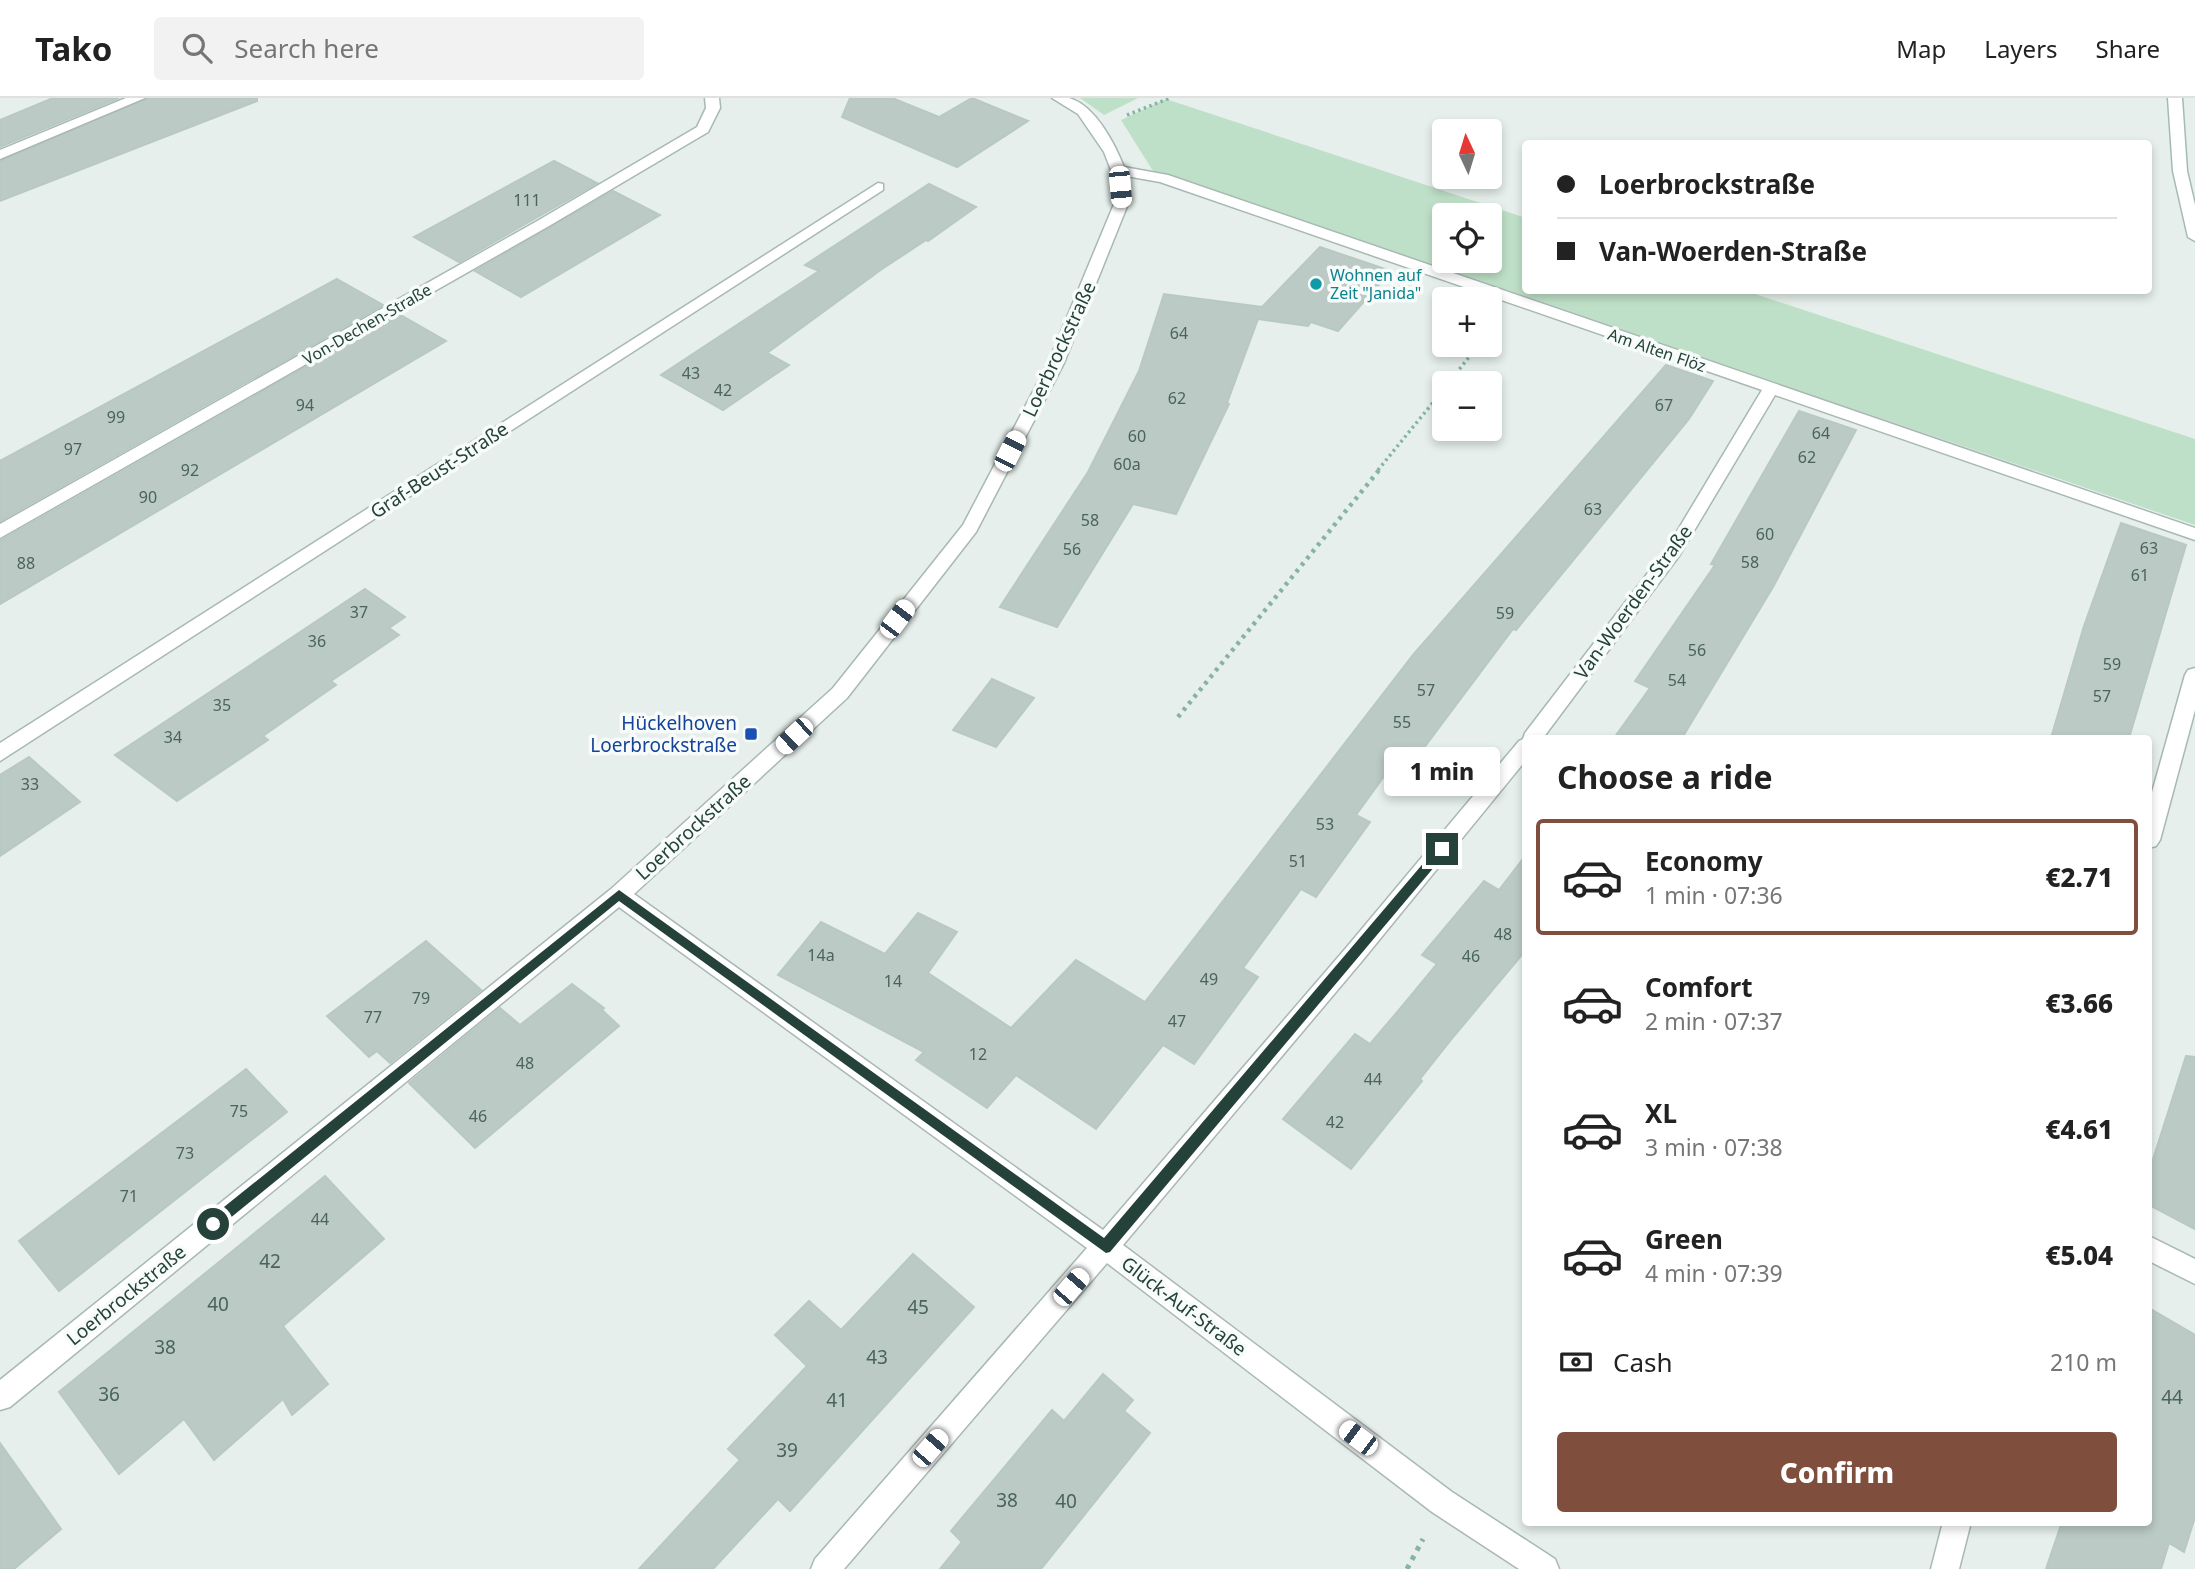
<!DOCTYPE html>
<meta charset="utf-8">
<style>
body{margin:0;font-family:"Noto Sans",sans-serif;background:#f2f2f2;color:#222;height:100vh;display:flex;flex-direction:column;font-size:26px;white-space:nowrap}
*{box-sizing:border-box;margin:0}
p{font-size:23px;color:#767676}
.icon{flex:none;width:38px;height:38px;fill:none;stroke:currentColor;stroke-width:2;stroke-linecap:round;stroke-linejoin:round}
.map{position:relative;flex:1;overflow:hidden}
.panel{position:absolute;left:1522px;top:637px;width:630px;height:791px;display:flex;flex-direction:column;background:#fff;border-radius:7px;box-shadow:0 4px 10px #0003}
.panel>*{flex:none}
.hud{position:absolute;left:1522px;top:42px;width:630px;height:154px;border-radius:7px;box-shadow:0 4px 10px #0003;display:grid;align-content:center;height:154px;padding:0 35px;background:#fff}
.needle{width:46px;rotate:356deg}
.tools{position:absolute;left:1432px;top:21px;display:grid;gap:14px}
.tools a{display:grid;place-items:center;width:70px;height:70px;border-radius:7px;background:#fff;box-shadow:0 4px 10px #0003;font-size:35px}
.end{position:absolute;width:32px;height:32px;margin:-16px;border:9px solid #24423a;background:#fff;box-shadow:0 0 0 4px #fff}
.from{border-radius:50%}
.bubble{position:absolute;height:49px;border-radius:7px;background:#fff;box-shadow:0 4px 10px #0003;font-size:23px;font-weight:800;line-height:49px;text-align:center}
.car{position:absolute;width:21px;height:42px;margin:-21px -10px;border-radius:9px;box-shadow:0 0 5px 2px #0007;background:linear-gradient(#fff 24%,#345 0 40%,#fff 0 76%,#345 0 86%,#fff 0)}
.hud b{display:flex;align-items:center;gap:24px;height:66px;font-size:26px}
.hud b+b{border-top:2px solid #e0e0e0}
.hud i{width:18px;height:18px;background:#222}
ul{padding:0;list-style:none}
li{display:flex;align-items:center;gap:21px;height:116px;margin:0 14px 10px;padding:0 21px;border:4px solid transparent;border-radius:7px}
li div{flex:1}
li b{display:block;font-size:26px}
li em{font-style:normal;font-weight:800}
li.on{border-color:#804e3d}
li>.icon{width:63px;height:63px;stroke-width:1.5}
h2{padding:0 35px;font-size:32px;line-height:84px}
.pay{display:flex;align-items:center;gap:18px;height:77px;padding:0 35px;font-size:26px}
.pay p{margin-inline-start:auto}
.primary-button{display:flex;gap:14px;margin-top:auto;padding:14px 35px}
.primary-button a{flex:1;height:80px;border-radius:7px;background:#804e3d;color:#fff;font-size:28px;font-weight:800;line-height:80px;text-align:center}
header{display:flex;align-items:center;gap:42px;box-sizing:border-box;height:98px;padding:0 35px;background:#fff;border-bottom:2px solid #e0e0e0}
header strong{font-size:33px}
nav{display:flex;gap:38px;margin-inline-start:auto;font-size:24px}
.search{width:490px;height:63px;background:#f2f2f2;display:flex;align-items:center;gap:18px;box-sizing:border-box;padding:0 24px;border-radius:7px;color:#767676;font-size:26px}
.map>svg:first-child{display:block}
.green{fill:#bfe0c8;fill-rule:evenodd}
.building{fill:#bbcac4;stroke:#b8c9c2;stroke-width:2}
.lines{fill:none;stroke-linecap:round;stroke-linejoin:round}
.minor-casing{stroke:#a8b8b2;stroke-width:3}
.secondary-casing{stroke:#a4bbb3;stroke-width:3}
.path-far2{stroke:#86b3a5;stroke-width:3.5;stroke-dasharray:2.5 3.5;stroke-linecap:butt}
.path-far1{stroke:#86b3a5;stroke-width:4.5;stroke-dasharray:3.5 5;stroke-linecap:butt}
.path{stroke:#86b3a5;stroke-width:5;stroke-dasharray:4.5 6;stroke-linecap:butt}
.minor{fill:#fff;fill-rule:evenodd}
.secondary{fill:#fff;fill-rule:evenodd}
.route{fill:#24423a}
.culture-dot{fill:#0f9aa8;stroke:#f7fbf9;stroke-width:2.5}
.transit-dot{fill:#1a4fb4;stroke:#f7fbf9;stroke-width:2.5}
.labels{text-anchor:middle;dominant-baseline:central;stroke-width:7;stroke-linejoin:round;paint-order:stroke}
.number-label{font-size:16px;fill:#4a645c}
.far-culture-label{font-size:16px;fill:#0d838f;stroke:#f7fbf9;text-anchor:start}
.far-street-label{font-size:16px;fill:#24423a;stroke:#f7fbf9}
.street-label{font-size:19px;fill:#24423a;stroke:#f7fbf9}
.transit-label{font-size:19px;fill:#164399;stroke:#f7fbf9;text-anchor:end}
.near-number-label{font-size:19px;fill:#4a645c}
</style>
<header>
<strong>Tako</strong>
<div class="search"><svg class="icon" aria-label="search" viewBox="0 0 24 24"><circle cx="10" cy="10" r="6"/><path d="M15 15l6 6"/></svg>Search here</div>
<nav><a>Map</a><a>Layers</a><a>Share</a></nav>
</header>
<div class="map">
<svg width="2195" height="1471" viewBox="0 0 2195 1471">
<rect width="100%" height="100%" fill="#e6efeb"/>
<g class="green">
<polygon points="1080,0 1138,0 1104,17"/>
<path d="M1166,1L1526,120V192L1746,193L2195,341V427L1153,73L1121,22ZM1444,117H1489V163H1444Z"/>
</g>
<g class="building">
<polygon points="53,0 119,0 0,49 0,22"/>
<polygon points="147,0 257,0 257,3 0,103 0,63"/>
<polygon points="850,0 892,0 939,19 972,0 1028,23 957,69 842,19"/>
<polygon points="554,63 597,85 459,164 414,139"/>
<polygon points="929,86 976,109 928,143 926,142 882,171 767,255 789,267 723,312 661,277 819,173 805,167"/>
<polygon points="613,93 660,117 521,199 475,173"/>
<polygon points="1320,149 1391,173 1338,233 1311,224 1308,228 1258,221 1227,305 1229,306 1176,416 1133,406 1057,529 1000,509 1088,374 1139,273 1164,196 1262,209"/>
<polygon points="337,181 383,207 0,423 0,363"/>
<polygon points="399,216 446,243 0,506 0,443"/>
<polygon points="1666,267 1713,283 1689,321 1516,532 1513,531 1420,655 1406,648 1356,717 1370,724 1316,799 1301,791 1243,870 1258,879 1194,966 1163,947 1096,1031 1016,977 987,1010 916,962 924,954 778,877 821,824 885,856 918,815 957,834 928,875 1011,930 1076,862 1145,904 1413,557"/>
<polygon points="1799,313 1856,332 1773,489 1682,640 1614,640 1650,590 1635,583 1715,467 1711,466"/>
<polygon points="2121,425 2186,447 2129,640 2051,640 2084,528"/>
<polygon points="365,491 405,519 389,530 399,537 331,583 336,587 263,638 268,642 177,703 115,657"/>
<polygon points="992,581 1034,600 996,649 953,632"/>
<polygon points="29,659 80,704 0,758 0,677"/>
<polygon points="1526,757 1526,852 1454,938 1420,981 1422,983 1351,1071 1283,1021 1355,936 1370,946 1404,906 1437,866 1422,857 1484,783 1499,792"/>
<polygon points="426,843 481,892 390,965 377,953 369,959 327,918"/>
<polygon points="572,886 604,910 602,912 619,928 475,1050 409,985 500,910 520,927"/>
<polygon points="2186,958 2195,959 2195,1131 2149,1107 2149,1074"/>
<polygon points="246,971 287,1014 59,1193 19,1143"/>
<polygon points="325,1078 384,1141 283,1228 328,1286 292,1317 283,1301 214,1362 184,1321 119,1376 59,1294"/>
<polygon points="913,1156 974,1209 790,1413 778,1401 713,1471 639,1471 740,1362 728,1351 807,1268 775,1237 809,1203 841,1232"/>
<polygon points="2149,1210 2195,1237 2195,1419 2184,1454 2169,1445 2161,1471 2046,1471 2062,1424 2149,1424"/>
<polygon points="1103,1276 1133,1302 1124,1313 1150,1335 1041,1471 940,1471 962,1444 951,1433 1052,1312 1064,1323"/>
<polygon points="0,1345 61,1431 14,1471 0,1471"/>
</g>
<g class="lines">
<g class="minor-casing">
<g id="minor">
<polygon points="126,0 145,0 0,61 0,52"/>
<polygon points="705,0 719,0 720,10 708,34 549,128 0,440 0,426 539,122 697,29 706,10"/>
<path d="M1052,0C1057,0 1064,0 1069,0C1095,7 1115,46 1124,69L1168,77L2195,430V442L1775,297L1679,458L1543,640H1526V662L1362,863L1123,1147L1452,1394L1555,1461L1559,1471H1519L1432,1414L1107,1165L844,1471H811L815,1461L1087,1150L619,809L10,1309L0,1312V1282L611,791L833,590L963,427L1048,265L1114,106L1111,72L1104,54L1078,16ZM1126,78L1160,84L1762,292L1667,450L1525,635L1523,641L1519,643L1346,850L1103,1132L634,796L847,600L976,434L1064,265L1128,106Z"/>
<polygon points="878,85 883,86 883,92 0,663 0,645"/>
<polygon points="2195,570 2195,612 2160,742 2156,748 2149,750 2149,705 2185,577 2188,572"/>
<polygon points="2149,1138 2195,1161 2195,1186 2149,1163"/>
<polygon points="1943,1424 1971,1424 1959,1471 1931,1471"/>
</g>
</g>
<g class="secondary-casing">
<polygon id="secondary" points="2168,0 2182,0 2187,73 2195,107 2195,143 2188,139 2173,73"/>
</g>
<g class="path-far2">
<polyline points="1127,17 1170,0"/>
<polyline points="1448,285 1479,247"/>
<polyline points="1378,372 1444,291"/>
</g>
<polyline class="path-far1" points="1178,619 1380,371"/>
<polyline class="path" points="1407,1471 1423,1441"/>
<use href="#minor" class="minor"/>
<use href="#secondary" class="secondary"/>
</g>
<polygon class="route" points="1442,747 1448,751 1446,755 1110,1154 1106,1155 619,803 218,1130 209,1130 207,1126 209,1121 619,792 1104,1140 1438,748"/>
<circle class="culture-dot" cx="1316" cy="186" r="7"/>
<rect class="transit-dot" x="744" y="629" width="14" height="14" rx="3.5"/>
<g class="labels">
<g class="number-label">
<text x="527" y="102">111</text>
<text x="1179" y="235">64</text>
<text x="691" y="275">43</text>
<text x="723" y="292">42</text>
<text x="1177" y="300">62</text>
<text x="305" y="307">94</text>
<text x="1664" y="307">67</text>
<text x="116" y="319">99</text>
<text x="1821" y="335">64</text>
<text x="1137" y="338">60</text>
<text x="73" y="351">97</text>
<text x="1807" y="359">62</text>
<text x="1127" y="366">60a</text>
<text x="190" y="372">92</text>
<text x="148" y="399">90</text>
<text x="1593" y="411">63</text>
<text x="1090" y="422">58</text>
<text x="1765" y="436">60</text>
<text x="2149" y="450">63</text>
<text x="1072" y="451">56</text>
<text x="1750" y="464">58</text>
<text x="26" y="465">88</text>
<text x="2140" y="477">61</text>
<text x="359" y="514">37</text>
<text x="1505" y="515">59</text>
<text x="317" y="543">36</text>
<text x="1697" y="552">56</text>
<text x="2112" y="566">59</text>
<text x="1677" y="582">54</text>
<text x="1426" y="592">57</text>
<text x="2102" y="598">57</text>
<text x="222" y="607">35</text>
<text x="1402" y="624">55</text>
<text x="173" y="639">34</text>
<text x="30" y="686">33</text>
<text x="1325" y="726">53</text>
<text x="1298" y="763">51</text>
<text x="1503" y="836">48</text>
<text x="821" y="857">14a</text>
<text x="1471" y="858">46</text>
<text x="1209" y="881">49</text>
<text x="893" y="883">14</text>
<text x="421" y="900">79</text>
<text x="373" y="919">77</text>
<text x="1177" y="923">47</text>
<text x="978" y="956">12</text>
<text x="525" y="965">48</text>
<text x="1373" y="981">44</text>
<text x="239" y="1013">75</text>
<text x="478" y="1018">46</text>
<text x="1335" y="1024">42</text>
<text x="185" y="1055">73</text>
<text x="129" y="1098">71</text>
<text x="320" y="1121">44</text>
</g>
<g class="far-culture-label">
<text x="1330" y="177">Wohnen auf<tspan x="1330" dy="18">Zeit "Janida"</tspan></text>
</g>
<g class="far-street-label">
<text transform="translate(367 226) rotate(-30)">Von-Dechen-Straße</text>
<text transform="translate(1657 252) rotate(19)">Am Alten Flöz</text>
</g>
<g class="street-label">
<text transform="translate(1059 251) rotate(-65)">Loerbrockstraße</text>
<text transform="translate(439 372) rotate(-33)">Graf-Beust-Straße</text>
<text transform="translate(1633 504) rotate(-54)">Van-Woerden-Straße</text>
<text transform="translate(693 729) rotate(-42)">Loerbrockstraße</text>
<text transform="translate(126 1197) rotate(-39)">Loerbrockstraße</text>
<text transform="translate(1184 1208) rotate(37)">Glück-Auf-Straße</text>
</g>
<g class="transit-label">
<text x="737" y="625">Hückelhoven<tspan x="737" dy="22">Loerbrockstraße</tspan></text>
</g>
<g class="near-number-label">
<text x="270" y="1163">42</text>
<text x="218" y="1206">40</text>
<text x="918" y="1209">45</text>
<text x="165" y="1249">38</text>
<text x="877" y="1259">43</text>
<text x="109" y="1296">36</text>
<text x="2172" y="1299">44</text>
<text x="837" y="1302">41</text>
<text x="787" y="1352">39</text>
<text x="1007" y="1402">38</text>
<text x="1066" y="1403">40</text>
</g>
</g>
</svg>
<div class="tools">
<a><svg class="needle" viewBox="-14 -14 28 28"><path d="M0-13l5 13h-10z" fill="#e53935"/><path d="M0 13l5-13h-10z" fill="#767676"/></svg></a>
<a><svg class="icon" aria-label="locate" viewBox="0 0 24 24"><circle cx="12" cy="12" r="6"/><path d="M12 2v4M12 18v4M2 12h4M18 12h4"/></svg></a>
<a>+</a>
<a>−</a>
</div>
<i class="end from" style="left:213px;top:1126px"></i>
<i class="end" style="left:1442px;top:751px"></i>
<div class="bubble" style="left:1384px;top:649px;width:116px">1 min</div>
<i class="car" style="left:1120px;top:89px;rotate:175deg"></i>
<i class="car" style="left:1010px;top:353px;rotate:27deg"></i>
<i class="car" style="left:897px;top:521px;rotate:37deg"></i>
<i class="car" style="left:794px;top:638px;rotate:227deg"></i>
<i class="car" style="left:1071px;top:1189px;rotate:41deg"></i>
<i class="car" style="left:1358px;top:1340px;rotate:307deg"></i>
<i class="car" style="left:930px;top:1350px;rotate:41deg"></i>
<div class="hud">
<b><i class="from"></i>Loerbrockstraße</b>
<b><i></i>Van-Woerden-Straße</b>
</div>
<section class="panel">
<h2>Choose a ride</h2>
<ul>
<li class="on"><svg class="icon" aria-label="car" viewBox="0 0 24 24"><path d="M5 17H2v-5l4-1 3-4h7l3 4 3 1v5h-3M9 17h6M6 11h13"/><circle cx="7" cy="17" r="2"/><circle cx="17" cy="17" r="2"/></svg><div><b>Economy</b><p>1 min · 07:36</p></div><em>€2.71</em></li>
<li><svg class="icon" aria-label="car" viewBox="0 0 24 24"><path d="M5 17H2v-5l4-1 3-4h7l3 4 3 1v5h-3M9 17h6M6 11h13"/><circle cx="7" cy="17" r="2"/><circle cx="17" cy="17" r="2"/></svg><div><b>Comfort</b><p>2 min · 07:37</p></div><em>€3.66</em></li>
<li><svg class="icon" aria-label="car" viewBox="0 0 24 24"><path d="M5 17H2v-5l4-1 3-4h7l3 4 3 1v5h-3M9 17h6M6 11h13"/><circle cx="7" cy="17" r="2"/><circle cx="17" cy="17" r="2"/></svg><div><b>XL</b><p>3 min · 07:38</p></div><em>€4.61</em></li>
<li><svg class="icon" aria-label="car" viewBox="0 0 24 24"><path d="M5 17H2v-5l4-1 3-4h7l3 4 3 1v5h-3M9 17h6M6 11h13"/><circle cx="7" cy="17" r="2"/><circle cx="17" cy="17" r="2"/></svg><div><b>Green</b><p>4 min · 07:39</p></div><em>€5.04</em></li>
</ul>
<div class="pay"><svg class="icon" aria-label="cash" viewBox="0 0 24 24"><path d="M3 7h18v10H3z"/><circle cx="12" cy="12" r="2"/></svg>Cash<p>210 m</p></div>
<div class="primary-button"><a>Confirm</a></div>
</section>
</div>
